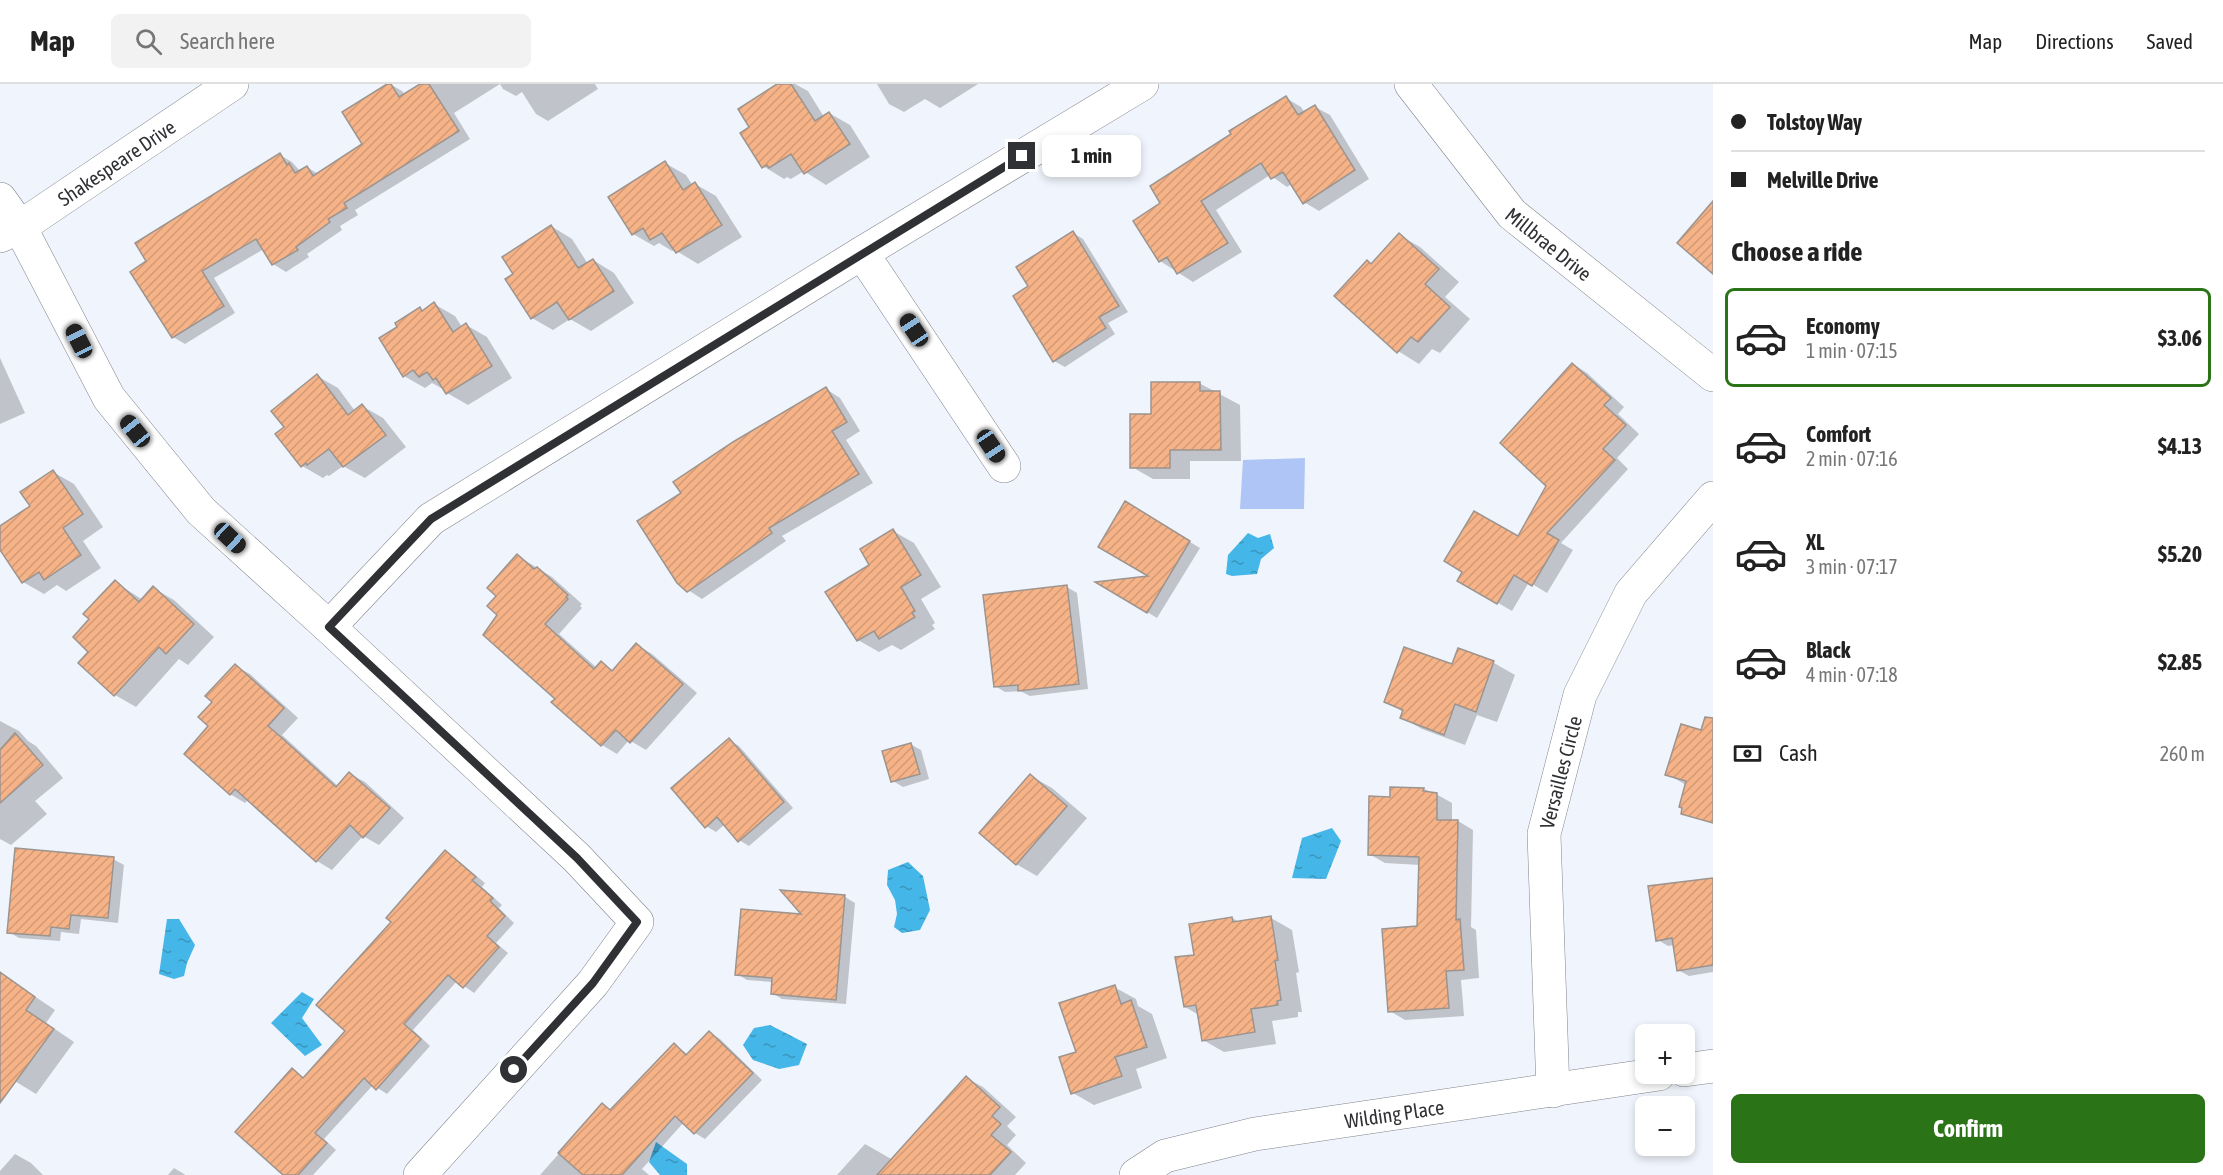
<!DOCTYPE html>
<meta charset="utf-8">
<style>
body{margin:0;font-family:"Asap Condensed",sans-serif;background:#f2f2f2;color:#222;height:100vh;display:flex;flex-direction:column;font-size:22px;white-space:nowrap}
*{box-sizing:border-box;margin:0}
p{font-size:20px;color:#767676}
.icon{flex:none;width:33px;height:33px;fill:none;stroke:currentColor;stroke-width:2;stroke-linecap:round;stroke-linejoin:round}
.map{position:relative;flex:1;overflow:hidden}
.details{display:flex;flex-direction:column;background:#fff;width:510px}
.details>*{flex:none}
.hud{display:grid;align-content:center;height:132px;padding:0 18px;background:#fff}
.buttons{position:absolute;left:1635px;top:940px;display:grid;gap:12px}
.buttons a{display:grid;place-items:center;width:60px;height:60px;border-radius:9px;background:#fff;box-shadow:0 3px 9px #0003;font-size:30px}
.end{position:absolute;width:27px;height:27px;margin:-14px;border:8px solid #303134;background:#fff;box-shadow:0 0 0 3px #fff}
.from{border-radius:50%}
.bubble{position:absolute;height:42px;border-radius:9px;background:#fff;box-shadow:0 3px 9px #0003;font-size:20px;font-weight:700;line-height:42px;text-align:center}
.car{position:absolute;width:18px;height:36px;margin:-18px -9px;border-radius:8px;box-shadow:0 0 4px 2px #0007;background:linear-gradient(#222 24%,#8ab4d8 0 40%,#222 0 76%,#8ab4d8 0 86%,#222 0)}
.hud b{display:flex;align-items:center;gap:21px;height:57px;font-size:22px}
.hud b+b{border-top:2px solid #e0e0e0}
.hud i{width:15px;height:15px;background:#222}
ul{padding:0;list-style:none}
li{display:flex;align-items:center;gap:18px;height:99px;margin:0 12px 9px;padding:0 6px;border:3px solid transparent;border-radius:9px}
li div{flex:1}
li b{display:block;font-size:22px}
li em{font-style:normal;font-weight:700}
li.current{border-color:#2a7317}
li>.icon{width:54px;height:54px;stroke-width:1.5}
h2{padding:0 18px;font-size:27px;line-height:72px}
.pay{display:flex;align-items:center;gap:15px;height:66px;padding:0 18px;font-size:22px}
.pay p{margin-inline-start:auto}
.action{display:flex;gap:12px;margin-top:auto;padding:12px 18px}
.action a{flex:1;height:69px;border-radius:9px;background:#2a7317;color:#fff;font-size:24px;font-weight:700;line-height:69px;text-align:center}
header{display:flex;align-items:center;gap:36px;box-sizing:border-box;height:84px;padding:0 30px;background:#fff;border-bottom:2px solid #e0e0e0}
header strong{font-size:28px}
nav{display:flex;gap:33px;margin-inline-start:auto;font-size:21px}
.search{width:420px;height:54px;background:#f2f2f2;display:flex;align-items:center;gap:15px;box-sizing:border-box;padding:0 21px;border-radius:9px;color:#767676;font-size:22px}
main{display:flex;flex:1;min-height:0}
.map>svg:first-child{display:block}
.park{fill:#afc5f5}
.water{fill:url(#water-ripples)}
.shadow{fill:#0003}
.building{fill:url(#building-hatch);stroke:#9c948f;stroke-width:1.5}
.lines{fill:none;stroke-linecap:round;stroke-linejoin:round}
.minor-casing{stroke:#80848b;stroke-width:34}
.minor{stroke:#fff;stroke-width:33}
.route{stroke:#303134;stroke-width:8}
.labels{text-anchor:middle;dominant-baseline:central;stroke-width:4.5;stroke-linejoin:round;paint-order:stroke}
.street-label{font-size:20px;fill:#303134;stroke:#fff}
</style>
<header>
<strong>Map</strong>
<div class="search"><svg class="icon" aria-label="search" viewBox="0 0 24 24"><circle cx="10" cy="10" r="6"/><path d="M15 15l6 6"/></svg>Search here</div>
<nav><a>Map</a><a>Directions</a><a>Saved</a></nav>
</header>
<main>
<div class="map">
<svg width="1713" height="1091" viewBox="0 0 1713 1091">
<defs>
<pattern id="water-ripples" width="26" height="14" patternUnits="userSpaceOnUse" patternTransform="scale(1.5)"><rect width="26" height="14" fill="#44b6e7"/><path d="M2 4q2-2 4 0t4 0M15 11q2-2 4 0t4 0" fill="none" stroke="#3995bc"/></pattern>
<pattern id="building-hatch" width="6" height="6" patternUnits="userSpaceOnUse" patternTransform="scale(1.5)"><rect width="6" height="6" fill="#f7b388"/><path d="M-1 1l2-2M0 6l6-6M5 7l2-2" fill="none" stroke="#d49a76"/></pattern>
</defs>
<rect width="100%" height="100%" fill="#f0f4fc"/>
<polygon class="park" points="1305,374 1304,425 1240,425 1243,376"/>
<g class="water">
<polygon points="1248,449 1258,454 1270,450 1274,464 1261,475 1257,490 1232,492 1226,490 1228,471"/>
<polygon points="1332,744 1341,757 1326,795 1292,794 1302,754"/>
<polygon points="908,778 923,792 930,826 920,846 902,849 894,843 897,830 895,816 887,801 888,786"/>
<polygon points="167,835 179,835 195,861 187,879 184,892 174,895 159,890"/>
<polygon points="302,908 314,915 302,934 322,961 305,972 271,939"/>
<polygon points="770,941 807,960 799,981 779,985 753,976 743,961 754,944"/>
<polygon points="656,1058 687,1080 687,1091 660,1091 649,1078"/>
</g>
<g class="shadow">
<polygon points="390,0 402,7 405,11 423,0 500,0 454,29 470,55 355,126 358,131 340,142 342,146 307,170 309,173 286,188 273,180 264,165 214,194 235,229 185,260 173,253 132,188 280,71 292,78 300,87 307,83 318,90 364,60"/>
<polygon points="500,0 595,0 598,5 548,37 536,30 522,8 516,12 503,5"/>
<polygon points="780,0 795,0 808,7 824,33 829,29 850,41 870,73 826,101 804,87 791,95 787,93 784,95 763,82 751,43"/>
<polygon points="877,0 978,0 940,24 925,15 904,28 889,20"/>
<polygon points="1286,14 1301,23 1305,29 1315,23 1330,31 1369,95 1319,127 1304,118 1292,100 1287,103 1270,91 1216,126 1242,168 1193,198 1160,177 1162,120 1233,50"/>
<polygon points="665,79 686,91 693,102 695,100 716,112 742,153 698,180 675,166 672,167 659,159 654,162 633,150 610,113"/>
<polygon points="551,142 572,155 588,180 593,176 614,189 634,219 591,247 570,235 553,246 532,234"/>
<polygon points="1073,149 1083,155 1128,228 1108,239 1115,250 1065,283 1054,277 1031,202"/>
<polygon points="1399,151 1420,163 1459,198 1445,213 1470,235 1440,269 1432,265 1419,280 1398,267 1367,178 1373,181"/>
<polygon points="434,220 455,232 462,243 466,241 487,253 512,294 468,321 447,309 443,303 441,304 432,299 425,304 404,292 399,243 420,225 423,227"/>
<polygon points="0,274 25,329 0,340"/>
<polygon points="1573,280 1587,289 1624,323 1618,330 1639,350 1617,374 1628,385 1561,459 1573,466 1547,509 1529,498 1512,527 1459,496 1519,454 1548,402"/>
<polygon points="317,292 338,304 355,327 362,322 383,334 406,363 365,394 343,382 329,392 327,391 323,394 302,382"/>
<polygon points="1199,299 1240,321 1241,377 1190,377 1190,395 1153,395 1132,383 1153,332"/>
<polygon points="826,305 840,314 860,347 846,356 873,399 782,452 786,457 702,515 688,506 683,410"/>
<polygon points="53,388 74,400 103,443 83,457 101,484 66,507 57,501 44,510 23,498 0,465 0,444 32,423"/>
<polygon points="1125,419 1200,464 1157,534 1100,499 1152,493"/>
<polygon points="893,447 914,459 941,503 921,515 935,539 932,541 935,545 901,566 892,561 879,568 858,556 871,481"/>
<polygon points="518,472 552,493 582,520 580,522 582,524 559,550 597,584 601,579 614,587 637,561 652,570 697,609 646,666 629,656 617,670 602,661 557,615 499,531 498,512"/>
<polygon points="115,498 143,516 153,504 174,516 214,553 188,581 179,575 136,623 115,611 80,579 90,568 91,535"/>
<polygon points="1067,503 1077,509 1088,605 1030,612 1020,607 1005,608 995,602"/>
<polygon points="1459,566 1494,579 1515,591 1497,638 1477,631 1465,661 1422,645 1401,633 1403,628 1386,617 1453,582"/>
<polygon points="235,582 250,590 298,634 282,651 338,702 350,690 365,698 404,734 379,761 363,752 332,786 317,777 249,715 245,719 230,710 211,642 214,618"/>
<polygon points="0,637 19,647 28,657 36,662 63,694 35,717 47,730 11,761 0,755"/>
<polygon points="1713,651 1713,739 1686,701 1667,690"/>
<polygon points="729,656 739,662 793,724 749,762 739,756 725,740 716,748 706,742"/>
<polygon points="910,660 921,666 929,695 903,703 893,697"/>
<polygon points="1031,692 1052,704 1087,734 1037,792 1016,780"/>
<polygon points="1391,704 1424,705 1436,710 1452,719 1452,737 1458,737 1473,746 1471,843 1476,846 1479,894 1461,896 1464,932 1405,936 1390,927 1418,843 1420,781 1385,779 1369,770 1391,714"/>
<polygon points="445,768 455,774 485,799 482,803 502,821 499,824 514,839 496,859 508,869 474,909 457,897 413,946 430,962 387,1010 373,1001 324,1055 336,1066 313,1091 285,1091 292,986 305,994 347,947 393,838"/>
<polygon points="113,775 124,781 118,839 81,835 79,850 61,848 60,857 19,854 9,848"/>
<polygon points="1713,796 1713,888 1689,892 1678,886 1674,861 1668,862 1658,856"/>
<polygon points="845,813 855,819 846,920 782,915 772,909 773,898 747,896 737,890 804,832"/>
<polygon points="1232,834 1239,838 1271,834 1292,846 1299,888 1296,889 1302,928 1298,928 1298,933 1272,937 1276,960 1224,968 1203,956 1199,931 1185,923 1196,872"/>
<polygon points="0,889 55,926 46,939 74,958 36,1010 0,988"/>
<polygon points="1114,903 1136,915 1138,922 1152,930 1167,974 1136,985 1142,1004 1094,1021 1073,1009 1077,969"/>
<polygon points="710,949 720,955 762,996 705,1055 695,1049 684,1038 642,1085 649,1091 540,1091 602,1021 612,1026 674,961 689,971"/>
<polygon points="966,994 983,1003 1016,1033 1007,1042 1016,1051 1007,1061 1026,1079 1015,1091 837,1091 865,1060 893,1076"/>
<polygon points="15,1070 31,1079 43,1091 0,1091 0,1087"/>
<polygon points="174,1084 184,1090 185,1091 168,1091"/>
</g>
<g class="building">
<polygon points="387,0 391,0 399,13 420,0 429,0 459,47 344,119 347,124 328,135 330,138 296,163 298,166 272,181 256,155 202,187 224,222 172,254 130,188 146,177 135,159 280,69 287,81 289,79 295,89 307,82 313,92 362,60 342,28"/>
<polygon points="777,0 791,0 815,37 829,28 850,60 804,90 791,70 769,84 767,81 762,84 740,49 749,43 738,25"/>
<polygon points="1286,12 1298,31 1315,21 1355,86 1303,120 1283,88 1271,95 1261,79 1201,117 1228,159 1177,190 1167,173 1159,178 1133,137 1160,119 1150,102 1231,50 1229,47"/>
<polygon points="665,77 683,106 695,98 722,141 676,169 662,149 650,156 643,144 632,151 608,113"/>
<polygon points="1713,117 1713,190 1677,159"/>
<polygon points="551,141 578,184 593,175 614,207 569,236 557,218 531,235 505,195 513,190 502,173"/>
<polygon points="1073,147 1119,222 1099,233 1106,244 1053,278 1013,212 1028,202 1016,183"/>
<polygon points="1399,149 1439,185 1425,200 1450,223 1418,258 1411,253 1397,269 1334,212 1367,176 1371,180"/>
<polygon points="434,218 453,248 466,239 492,282 446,310 436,294 433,296 427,288 419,293 413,286 403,293 379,254 397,243 395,239 420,223 422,227"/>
<polygon points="1572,279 1611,314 1604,321 1626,341 1603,365 1615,376 1547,449 1559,456 1532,502 1514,491 1497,520 1457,497 1462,488 1444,477 1474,427 1518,452 1546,402 1500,359"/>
<polygon points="317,290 348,331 362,320 386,351 343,383 329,365 307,381 306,379 301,383 275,350 284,343 271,327"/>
<polygon points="1151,298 1200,298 1200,307 1220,307 1221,366 1170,366 1170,384 1130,384 1130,330 1151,330"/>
<polygon points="826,303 847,338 832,347 859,390 769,444 772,449 687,508 677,499 637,437 681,409 673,398 733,358"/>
<polygon points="53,386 83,430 63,444 81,471 44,496 39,488 22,499 0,466 0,442 30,422 20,408"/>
<polygon points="1125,417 1190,457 1147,529 1095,498 1148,492 1098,463"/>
<polygon points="893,445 921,491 901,503 915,527 912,529 915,533 879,555 874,547 857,557 825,508 869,481 860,465"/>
<polygon points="517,470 534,485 537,483 568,511 566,513 568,515 545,540 594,585 601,577 612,587 636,559 683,600 630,659 616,646 601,662 551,618 555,615 483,551 497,531 487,522 496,512 487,504"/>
<polygon points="115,496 139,518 153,502 194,540 166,570 159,563 114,612 78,579 88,568 73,553 89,535 83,530"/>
<polygon points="1067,501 1079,600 1018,607 1018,601 994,603 983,511"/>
<polygon points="1404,563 1452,580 1458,564 1494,577 1476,628 1455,620 1444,651 1400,634 1403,626 1384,618"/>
<polygon points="235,580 284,624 268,642 282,654 336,703 349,688 390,724 363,754 350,741 316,778 235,705 230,711 184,670 208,642 198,633 212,618 205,612"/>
<polygon points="1705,633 1713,634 1713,739 1681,730 1682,724 1679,723 1686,697 1665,691 1681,640 1701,646"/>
<polygon points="15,649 43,681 0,719 0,666"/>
<polygon points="729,654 784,718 738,758 717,733 705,744 671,704"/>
<polygon points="911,659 920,690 891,698 882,667"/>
<polygon points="1030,690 1067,722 1016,781 979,749"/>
<polygon points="1390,703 1424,704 1423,707 1437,709 1437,736 1458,736 1456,836 1460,835 1464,886 1446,887 1449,924 1388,928 1382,845 1417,842 1419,773 1368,771 1369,712 1390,713"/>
<polygon points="15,764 114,773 108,834 71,831 69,845 51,843 50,852 7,849"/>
<polygon points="445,766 476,793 472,796 493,814 490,817 505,832 487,852 499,863 463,904 448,891 404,940 421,955 376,1006 364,994 315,1049 327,1059 298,1091 283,1091 235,1048 292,984 303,994 345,947 316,921 391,838 386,834"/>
<polygon points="1713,794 1713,881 1677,887 1672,854 1656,857 1648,802"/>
<polygon points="780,806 845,811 836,916 771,910 772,894 735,891 741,825 801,830"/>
<polygon points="1271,832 1278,876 1275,877 1281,916 1277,917 1278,921 1251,925 1255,948 1202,957 1196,921 1184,923 1175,873 1194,871 1189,840 1232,833 1233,838"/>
<polygon points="0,888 35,913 26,926 54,945 0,1019"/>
<polygon points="1115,901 1121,920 1131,916 1147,963 1115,973 1122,992 1071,1010 1059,973 1076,968 1059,919"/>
<polygon points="709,947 753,989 694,1050 675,1032 622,1091 583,1091 558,1069 602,1019 610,1026 674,959 686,971"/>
<polygon points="966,992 1000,1023 992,1032 1001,1040 991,1051 1011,1068 990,1091 877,1091"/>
</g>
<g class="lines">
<g class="minor-casing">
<g id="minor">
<path id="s1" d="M1411,0L1512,130L1713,291"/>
<polyline points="0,115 20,143 109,314 201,427 329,543 577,774 637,838 593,899 420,1091"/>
<path id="s2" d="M0,152L20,143L232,0"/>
<polyline points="862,169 1004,382"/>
<polyline points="329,543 431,435 862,169 1142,0"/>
<polyline points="1684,986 1713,982"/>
<path id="s3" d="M1553,1007L1544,750L1580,611L1631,509L1713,414"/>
<path id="s4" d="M1136,1091L1165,1072L1255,1050L1659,990"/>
</g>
</g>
<use href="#minor" class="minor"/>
</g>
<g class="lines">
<polyline class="route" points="514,986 593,899 637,838 577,774 329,543 431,435 1022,72"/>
</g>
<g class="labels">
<g class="street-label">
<text stroke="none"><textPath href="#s2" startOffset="138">Shakespeare Drive</textPath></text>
<text stroke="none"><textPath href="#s1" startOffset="212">Millbrae Drive</textPath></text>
<text stroke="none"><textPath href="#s3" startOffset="321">Versailles Circle</textPath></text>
<text stroke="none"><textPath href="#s4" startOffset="268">Wilding Place</textPath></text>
</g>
</g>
</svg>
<div class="buttons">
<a>+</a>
<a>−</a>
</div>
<i class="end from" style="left:514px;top:986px"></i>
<i class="end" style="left:1022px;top:72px"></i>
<div class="bubble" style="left:1042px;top:51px;width:99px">1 min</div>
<i class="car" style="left:914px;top:246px;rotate:326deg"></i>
<i class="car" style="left:79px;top:257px;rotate:333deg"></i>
<i class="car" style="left:135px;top:347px;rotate:321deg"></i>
<i class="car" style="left:991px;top:362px;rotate:146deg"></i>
<i class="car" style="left:230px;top:454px;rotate:133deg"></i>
</div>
<section class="details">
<div class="hud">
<b><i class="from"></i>Tolstoy Way</b>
<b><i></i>Melville Drive</b>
</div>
<h2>Choose a ride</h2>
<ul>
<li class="current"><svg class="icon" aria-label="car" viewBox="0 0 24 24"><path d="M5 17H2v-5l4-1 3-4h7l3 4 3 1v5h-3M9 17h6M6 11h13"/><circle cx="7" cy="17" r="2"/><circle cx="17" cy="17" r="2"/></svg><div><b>Economy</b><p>1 min · 07:15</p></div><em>$3.06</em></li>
<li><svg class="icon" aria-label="car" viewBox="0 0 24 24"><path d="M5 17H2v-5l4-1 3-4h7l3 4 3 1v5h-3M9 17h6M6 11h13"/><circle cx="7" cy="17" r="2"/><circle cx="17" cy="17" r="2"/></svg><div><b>Comfort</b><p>2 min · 07:16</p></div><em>$4.13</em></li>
<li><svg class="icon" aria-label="car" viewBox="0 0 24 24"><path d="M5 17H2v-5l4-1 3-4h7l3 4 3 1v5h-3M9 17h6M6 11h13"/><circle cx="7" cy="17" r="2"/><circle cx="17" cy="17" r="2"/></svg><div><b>XL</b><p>3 min · 07:17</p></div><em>$5.20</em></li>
<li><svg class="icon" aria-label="car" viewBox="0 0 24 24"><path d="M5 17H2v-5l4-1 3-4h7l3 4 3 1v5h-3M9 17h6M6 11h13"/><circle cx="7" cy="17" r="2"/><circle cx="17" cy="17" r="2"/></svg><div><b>Black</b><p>4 min · 07:18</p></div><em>$2.85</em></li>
</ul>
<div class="pay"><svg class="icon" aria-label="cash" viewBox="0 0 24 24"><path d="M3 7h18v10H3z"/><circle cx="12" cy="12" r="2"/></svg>Cash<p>260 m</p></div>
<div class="action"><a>Confirm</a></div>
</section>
</main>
